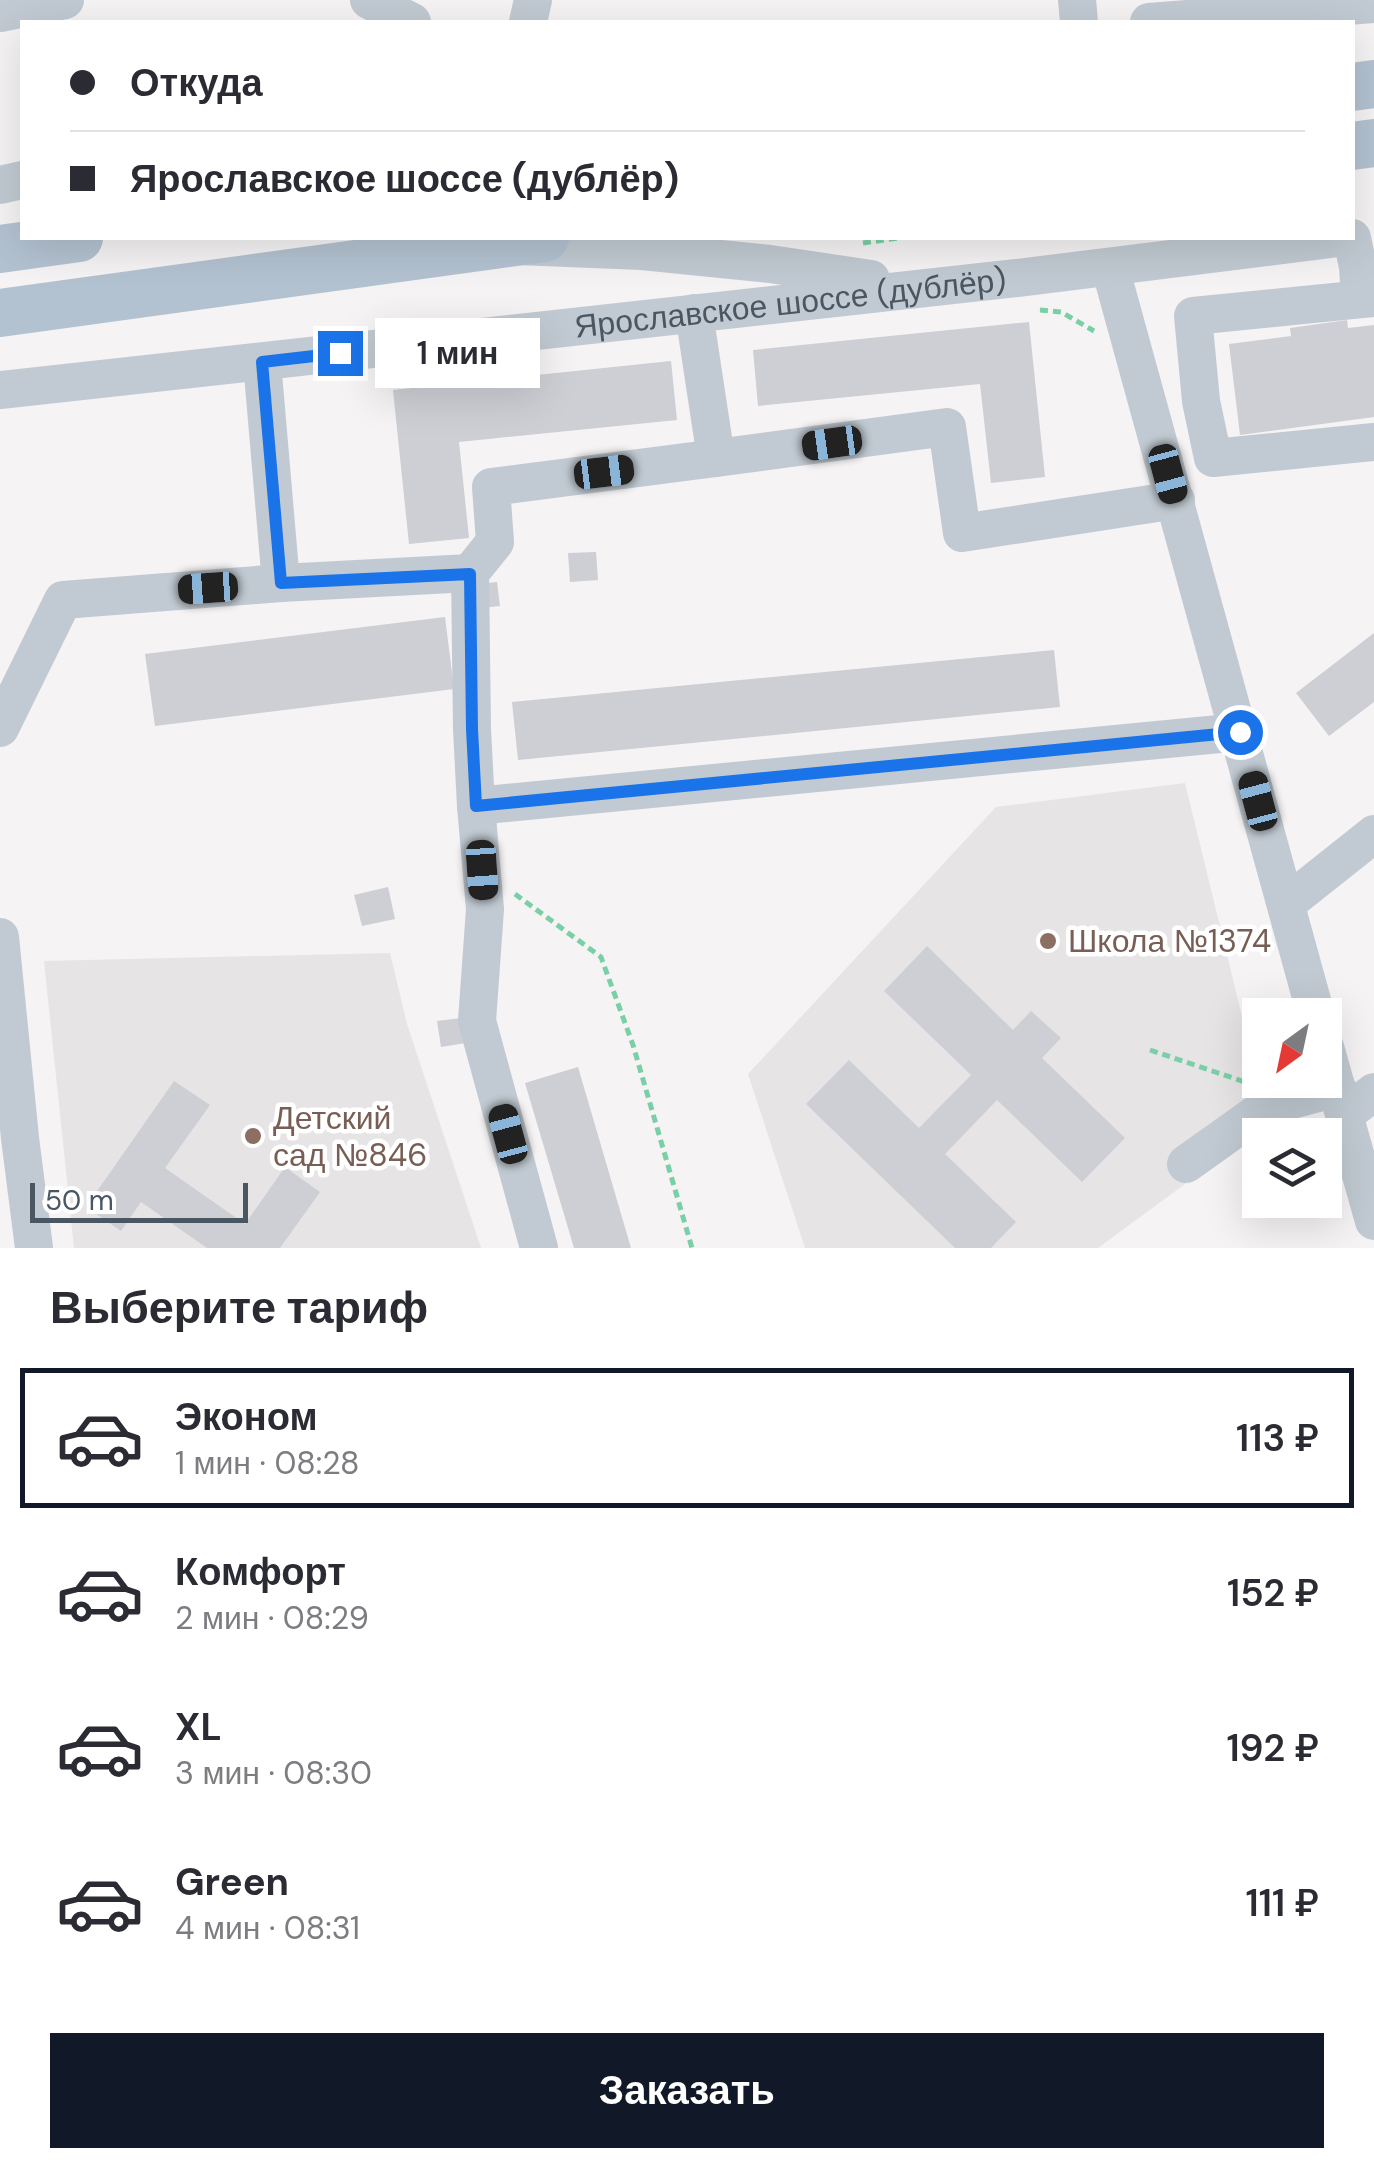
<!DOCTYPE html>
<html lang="ru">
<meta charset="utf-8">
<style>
body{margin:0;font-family:"DM Sans",sans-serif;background:#f2f2f3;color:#2b2b33;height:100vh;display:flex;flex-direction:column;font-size:38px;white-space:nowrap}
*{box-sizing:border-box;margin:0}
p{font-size:32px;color:#7c7c81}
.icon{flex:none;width:55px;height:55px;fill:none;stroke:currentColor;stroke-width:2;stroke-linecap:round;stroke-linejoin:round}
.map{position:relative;height:1248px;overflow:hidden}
.side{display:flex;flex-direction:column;background:#fff;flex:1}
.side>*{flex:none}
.hud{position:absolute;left:20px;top:20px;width:1335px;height:220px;border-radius:0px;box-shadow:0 10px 40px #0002;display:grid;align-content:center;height:220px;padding:0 50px;background:#fff}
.needle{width:65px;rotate:213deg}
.fabs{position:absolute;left:1242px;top:998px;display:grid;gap:20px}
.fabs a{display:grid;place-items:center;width:100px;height:100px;border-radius:0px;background:#fff;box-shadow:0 10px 40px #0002;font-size:50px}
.scale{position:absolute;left:30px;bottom:25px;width:218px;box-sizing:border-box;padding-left:10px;border:5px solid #4a5661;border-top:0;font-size:28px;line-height:35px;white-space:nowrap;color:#4a5661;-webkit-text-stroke:8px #fff;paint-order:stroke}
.end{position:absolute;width:45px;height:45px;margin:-22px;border:12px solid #1a73e8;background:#fff;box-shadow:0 0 0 5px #fff}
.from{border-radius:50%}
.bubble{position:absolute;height:70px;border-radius:0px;background:#fff;box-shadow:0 10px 40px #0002;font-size:32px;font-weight:600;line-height:70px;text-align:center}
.car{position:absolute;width:30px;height:60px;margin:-30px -15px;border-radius:12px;box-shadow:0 0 8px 2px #0007;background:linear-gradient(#222 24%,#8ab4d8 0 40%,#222 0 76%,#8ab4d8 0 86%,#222 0)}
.hud b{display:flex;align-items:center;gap:35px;height:95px;font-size:38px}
.hud b+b{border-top:2px solid #e1e1e2}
.hud i{width:25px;height:25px;background:#2b2b33}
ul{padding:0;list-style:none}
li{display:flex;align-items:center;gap:30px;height:140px;margin:0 20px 15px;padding:0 30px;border:5px solid transparent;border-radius:0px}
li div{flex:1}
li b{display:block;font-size:38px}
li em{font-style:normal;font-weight:600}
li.current{border-color:#111827}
li>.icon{width:90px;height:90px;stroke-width:1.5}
h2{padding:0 50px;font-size:45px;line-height:120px}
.action{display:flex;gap:20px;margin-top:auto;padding:20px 50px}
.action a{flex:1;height:115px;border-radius:0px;background:#111827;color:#fff;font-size:40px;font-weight:600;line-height:115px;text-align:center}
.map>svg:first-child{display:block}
.education{fill:#e6e4e5}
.building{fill:#cdcfd5}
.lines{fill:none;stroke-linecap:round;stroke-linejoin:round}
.path{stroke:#7ad0a6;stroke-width:5;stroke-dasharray:8 5;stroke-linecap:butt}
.minor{stroke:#c1cad2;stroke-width:38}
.major{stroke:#b3c2d1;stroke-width:48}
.route{stroke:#1a73e8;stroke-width:12}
.education-dot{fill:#8d6e63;stroke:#fff;stroke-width:4}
.labels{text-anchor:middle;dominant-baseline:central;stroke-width:9;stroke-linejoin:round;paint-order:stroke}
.street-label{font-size:32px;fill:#4a5661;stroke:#fff}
.education-label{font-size:32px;fill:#785e54;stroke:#fff;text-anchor:start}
</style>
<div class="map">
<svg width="1374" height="1248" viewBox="0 0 1374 1248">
<rect width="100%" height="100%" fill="#f5f3f3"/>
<g class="education">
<polygon points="1185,783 1268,1123 1098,1248 805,1248 748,1074 996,807"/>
<polygon points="390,953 407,1024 481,1248 74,1248 44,961"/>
</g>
<g class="building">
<polygon points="1347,320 1348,328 1374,325 1374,417 1240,435 1229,344 1291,336 1290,328"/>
<polygon points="1029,322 1045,477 991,483 980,384 758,406 753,350"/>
<polygon points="671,361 677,420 459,442 469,538 409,544 393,390"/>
<polygon points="596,552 598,580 570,582 568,553"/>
<polygon points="497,582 500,606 482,608 479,584"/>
<polygon points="445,617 454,689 155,726 145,654"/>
<polygon points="1374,633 1374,702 1329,736 1296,693"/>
<polygon points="1054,650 1060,707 518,760 512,702"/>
<polygon points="388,887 395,919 362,926 354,895"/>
<polygon points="927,946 1013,1030 1031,1011 1061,1038 1042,1058 1125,1138 1082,1182 997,1100 945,1154 1016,1222 991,1248 955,1248 806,1104 849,1060 919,1128 971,1075 884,991"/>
<polygon points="461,1018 466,1043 441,1047 437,1021"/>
<polygon points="578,1067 631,1248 574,1248 525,1083"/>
<polygon points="174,1081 210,1105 165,1168 245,1224 285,1167 320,1192 280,1248 207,1248 141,1202 121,1231 86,1207"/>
</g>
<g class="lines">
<g class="path">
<polyline points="863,243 898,238"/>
<polyline points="1040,310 1061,312 1094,331"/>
<polyline points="515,894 601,957 633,1045 692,1248"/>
<polyline points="1150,1050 1245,1082"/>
</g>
<g class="minor">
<polyline points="369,0 412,22"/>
<polyline points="1077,0 1079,22"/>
<polyline points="0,13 65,0"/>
<polyline points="528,22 533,0"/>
<polyline points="1149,22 1374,4"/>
<polyline points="0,185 22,180"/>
<polyline points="1352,238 1358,267 1360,299"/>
<polyline points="518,246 642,251 770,264 871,279"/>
<polyline points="1110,267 1316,1015"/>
<polyline points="1374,298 1193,316 1201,401 1213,458 1374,442"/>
<path id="s1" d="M0,390L1017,278L1339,238"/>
<polyline points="716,458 947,427 962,533 1176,500"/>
<polyline points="281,583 470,573"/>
<polyline points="0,728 63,600 281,583 262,362"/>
<polyline points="476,806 1240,732"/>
<polyline points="1286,904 1374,834"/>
<polyline points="0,937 20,1138 34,1248"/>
<polyline points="1325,1047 1374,1221"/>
<polyline points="1344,1115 1374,1092"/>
<polyline points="1186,1164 1266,1107 1337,1088"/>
<polyline points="539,1248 477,1021 485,909 476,806 472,729 470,573 495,542 491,487 716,458 694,313"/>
</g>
<g class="major">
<polyline points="1352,87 1374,84"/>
<polyline points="1352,146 1374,143"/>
<polyline points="0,249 79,238"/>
<polyline points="0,313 545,238"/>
</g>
</g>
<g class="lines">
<polyline class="route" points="340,353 262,362 281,583 470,574 472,729 476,806 1240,732"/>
</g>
<g class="education-dot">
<circle cx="1048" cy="941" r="10"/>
<circle cx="253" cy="1136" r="10"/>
</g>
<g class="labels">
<g class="street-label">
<text stroke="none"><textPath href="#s1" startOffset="795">Ярославское шоссе (дублёр)</textPath></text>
</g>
<g class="education-label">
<text x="1068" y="941">Школа №1374</text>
<text x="273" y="1118">Детский<tspan x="273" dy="37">сад №846</tspan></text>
</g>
</g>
</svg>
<div class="fabs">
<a><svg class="needle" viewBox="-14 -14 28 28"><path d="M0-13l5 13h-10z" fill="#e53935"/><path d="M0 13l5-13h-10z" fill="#7c7c81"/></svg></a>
<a><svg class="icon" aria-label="layers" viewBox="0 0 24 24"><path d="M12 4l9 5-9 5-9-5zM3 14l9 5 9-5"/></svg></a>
</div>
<div class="scale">50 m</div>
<i class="end from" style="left:1240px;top:732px"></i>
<i class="end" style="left:340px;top:353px"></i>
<div class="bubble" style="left:375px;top:318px;width:165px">1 мин</div>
<i class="car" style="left:832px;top:443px;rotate:262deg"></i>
<i class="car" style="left:604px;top:472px;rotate:83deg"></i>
<i class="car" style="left:1168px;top:474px;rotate:165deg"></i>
<i class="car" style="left:208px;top:588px;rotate:266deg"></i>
<i class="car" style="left:1258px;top:801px;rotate:345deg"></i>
<i class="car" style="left:482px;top:870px;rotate:176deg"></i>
<i class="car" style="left:508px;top:1134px;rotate:345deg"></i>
<div class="hud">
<b><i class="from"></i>Откуда</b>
<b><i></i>Ярославское шоссе (дублёр)</b>
</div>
</div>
<section class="side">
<h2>Выберите тариф</h2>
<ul>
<li class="current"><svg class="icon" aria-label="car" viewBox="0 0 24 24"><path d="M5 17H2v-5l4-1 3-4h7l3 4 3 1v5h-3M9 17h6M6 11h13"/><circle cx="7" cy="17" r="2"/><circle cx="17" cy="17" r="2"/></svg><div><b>Эконом</b><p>1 мин · 08:28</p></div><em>113 ₽</em></li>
<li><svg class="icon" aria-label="car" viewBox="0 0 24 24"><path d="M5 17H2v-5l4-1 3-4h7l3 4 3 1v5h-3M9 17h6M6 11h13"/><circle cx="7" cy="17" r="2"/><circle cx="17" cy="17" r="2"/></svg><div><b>Комфорт</b><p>2 мин · 08:29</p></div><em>152 ₽</em></li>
<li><svg class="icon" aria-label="car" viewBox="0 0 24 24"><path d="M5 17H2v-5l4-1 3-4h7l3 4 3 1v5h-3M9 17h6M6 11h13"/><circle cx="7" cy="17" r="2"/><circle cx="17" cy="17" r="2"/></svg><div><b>XL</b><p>3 мин · 08:30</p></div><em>192 ₽</em></li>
<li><svg class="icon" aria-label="car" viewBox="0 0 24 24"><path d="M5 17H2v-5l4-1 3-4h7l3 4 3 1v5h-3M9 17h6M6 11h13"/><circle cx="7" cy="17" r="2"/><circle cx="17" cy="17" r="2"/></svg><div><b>Green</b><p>4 мин · 08:31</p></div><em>111 ₽</em></li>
</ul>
<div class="action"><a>Заказать</a></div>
</section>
